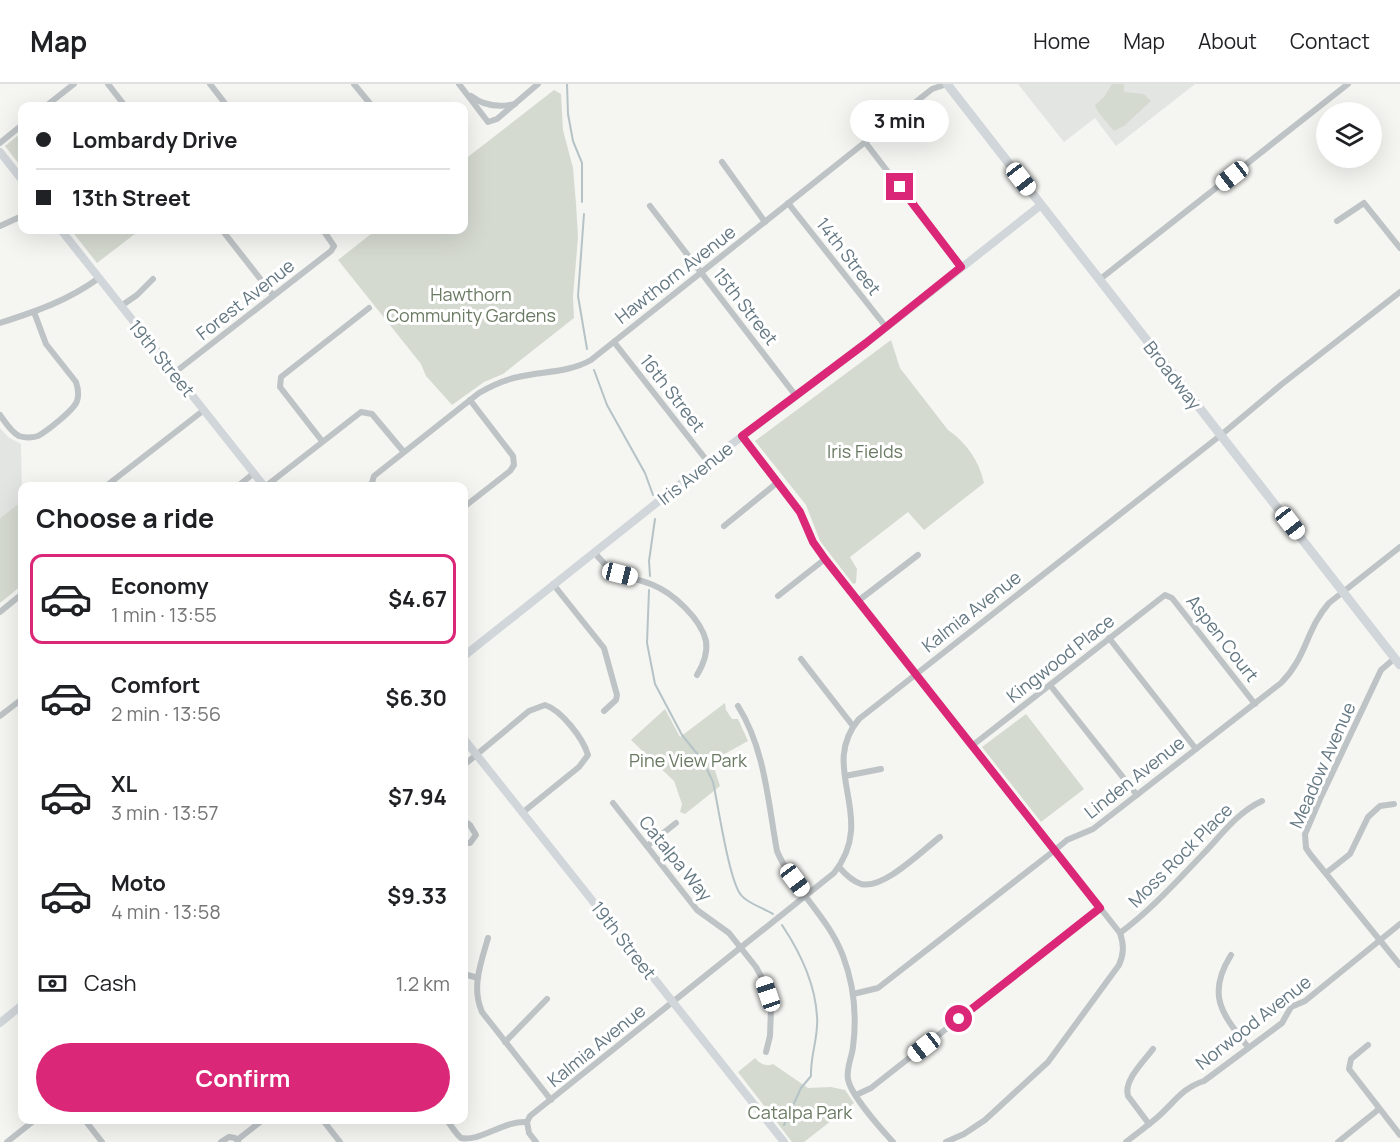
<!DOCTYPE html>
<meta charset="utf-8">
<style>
body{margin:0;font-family:Manrope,sans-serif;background:#f2f2f2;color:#202124;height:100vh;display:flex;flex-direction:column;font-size:22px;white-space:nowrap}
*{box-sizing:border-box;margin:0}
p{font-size:20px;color:#757577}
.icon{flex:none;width:33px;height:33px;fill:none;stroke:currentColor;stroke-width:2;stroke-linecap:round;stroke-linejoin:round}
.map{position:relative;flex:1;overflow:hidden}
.panel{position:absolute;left:18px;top:398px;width:450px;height:642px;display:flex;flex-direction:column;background:#fff;border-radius:12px;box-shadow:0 6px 24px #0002}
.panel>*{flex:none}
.banner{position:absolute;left:18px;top:18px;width:450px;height:132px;border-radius:12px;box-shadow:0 6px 24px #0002;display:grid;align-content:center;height:132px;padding:0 18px;background:#fff}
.fabs{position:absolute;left:1316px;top:18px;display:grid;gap:12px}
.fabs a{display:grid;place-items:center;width:66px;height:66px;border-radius:50%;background:#fff;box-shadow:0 6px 24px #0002;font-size:30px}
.end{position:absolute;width:27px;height:27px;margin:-14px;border:8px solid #db2777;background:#fff;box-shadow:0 0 0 3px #fff}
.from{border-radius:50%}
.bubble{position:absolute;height:42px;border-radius:21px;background:#fff;box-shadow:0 6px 24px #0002;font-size:20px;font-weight:700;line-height:42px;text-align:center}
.car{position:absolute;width:18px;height:36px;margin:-18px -9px;border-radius:8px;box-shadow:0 0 4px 2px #0007;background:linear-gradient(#fff 24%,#345 0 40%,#fff 0 76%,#345 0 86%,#fff 0)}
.banner b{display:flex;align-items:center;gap:21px;height:57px;font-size:22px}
.banner b+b{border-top:2px solid #e0e0e0}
.banner i{width:15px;height:15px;background:#202124}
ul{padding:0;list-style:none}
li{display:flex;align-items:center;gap:18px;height:90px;margin:0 12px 9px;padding:0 6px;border:3px solid transparent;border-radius:12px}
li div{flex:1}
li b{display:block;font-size:22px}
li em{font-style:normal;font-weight:700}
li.current{border-color:#db2777}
li>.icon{width:54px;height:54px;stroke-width:1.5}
h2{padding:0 18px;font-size:27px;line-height:72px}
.pay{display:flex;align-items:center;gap:15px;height:66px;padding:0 18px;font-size:22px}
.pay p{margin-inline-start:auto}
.action{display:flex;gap:12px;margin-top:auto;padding:12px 18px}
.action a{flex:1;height:69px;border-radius:36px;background:#db2777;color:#fff;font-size:24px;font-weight:700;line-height:69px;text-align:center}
header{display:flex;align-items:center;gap:36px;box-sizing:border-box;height:84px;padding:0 30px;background:#fff;border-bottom:2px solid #e0e0e0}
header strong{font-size:28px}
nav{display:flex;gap:33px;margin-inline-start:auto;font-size:21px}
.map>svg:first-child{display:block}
.built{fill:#e3e5e3}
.green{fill:#d5dad1}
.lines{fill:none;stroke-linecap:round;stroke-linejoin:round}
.stream{stroke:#b5c3c6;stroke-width:2}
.street{stroke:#bec3c6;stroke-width:6}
.secondary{stroke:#d1d6da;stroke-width:8}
.primary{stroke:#d1d6da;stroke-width:9}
.route{stroke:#db2777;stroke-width:8}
.labels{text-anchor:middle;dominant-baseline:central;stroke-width:6;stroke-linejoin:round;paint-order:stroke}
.street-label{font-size:18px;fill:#647883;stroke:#fff}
.park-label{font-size:18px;fill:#6a7a63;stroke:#fff}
</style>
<header>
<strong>Map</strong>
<nav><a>Home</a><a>Map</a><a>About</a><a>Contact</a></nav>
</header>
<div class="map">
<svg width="1400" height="1058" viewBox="0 0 1400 1058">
<rect width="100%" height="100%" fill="#f5f5f2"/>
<g class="built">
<polygon points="1018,0 1195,0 1116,62 1095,34 1064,58"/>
<polygon points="0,344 8,353 21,360 22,417 0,434"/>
</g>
<g class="green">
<polygon points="1112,0 1124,0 1124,8 1144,10 1151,17 1124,42 1114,47 1098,28 1095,21 1104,13"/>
<polygon points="554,6 561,10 563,46 573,84 576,120 578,153 573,213 574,234 503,290 484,298 452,321 426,292 421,280 338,176 376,146 464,146 464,76"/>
<polygon points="22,48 22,84 5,62"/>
<polygon points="71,146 140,146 97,179"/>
<path d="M891,256L900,284L948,346C967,359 979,377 984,399L924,446L908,428L850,473L857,485L856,499L853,500L820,457L806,421L755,357Z"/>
<polygon points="22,417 22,501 0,519 0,434"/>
<polygon points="725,619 726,626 732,635 738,635 748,657 712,677 720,702 685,730 680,728 682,720 674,697 631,656 665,625 680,653"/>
<polygon points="1026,630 1084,705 1041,738 982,663"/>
<path d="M755,974C760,980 766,983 773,980L808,1004L831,1003L845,1006L854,1019L804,1058H792L738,988Z"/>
</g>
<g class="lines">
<g class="stream">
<polyline points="567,0 568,30 573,57 582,79 582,118"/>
<polyline points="584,130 578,212 587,265"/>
<polyline points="594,286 607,321 645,389 653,411"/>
<polyline points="650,492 649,477 655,435"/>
<path d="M649,506L647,559L655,600L682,651L703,677L713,698C718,720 729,797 741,811C748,820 764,824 773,830"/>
<path d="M782,841C800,868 815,898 817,932C819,952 810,972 811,992L801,1004L784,1041"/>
</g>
<g class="street">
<polyline points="108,0 125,22"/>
<polyline points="210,0 227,22"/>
<polyline points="354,0 372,22"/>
<polyline points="459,0 488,38 497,35 538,0"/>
<path d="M471,12C484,22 498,24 515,20"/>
<polyline points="46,22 74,0"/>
<polyline points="865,58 961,183"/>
<polyline points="0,59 22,41"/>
<polyline points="722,78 765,138"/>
<polyline points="788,119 886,243"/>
<polyline points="650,122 796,312"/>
<polyline points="1337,137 1364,119 1400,164"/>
<polyline points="0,142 22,132"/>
<polyline points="222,146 273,211"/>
<polyline points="1099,196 1348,0"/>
<polyline points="121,222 137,211 153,195"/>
<path d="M0,239C37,227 67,217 99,194"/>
<polyline points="614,258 708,378"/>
<polyline points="174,289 331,167 334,162 323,146"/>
<path d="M0,331C5,338 11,348 19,352C25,354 32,354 38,352C47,347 74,326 77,317C79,311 78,304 76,298L46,260L34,228"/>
<path d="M742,353L800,428L813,458L825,475L1120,849C1124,861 1124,870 1119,881L1048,978L985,1036L964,1050L946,1058"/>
<polyline points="322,357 280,303 281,293 369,224"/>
<polyline points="106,402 204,326"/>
<polyline points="238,402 254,389"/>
<polyline points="266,402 361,328 372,330 403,367"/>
<path d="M371,402L374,392L479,309C491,302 504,296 518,293C543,287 568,289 591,276L932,5L947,0"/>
<polyline points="464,423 510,387 514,381 513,372 470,316"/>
<polyline points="724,442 778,398"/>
<path d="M594,468C599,474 604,480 610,485C622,494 640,495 653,501C673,509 701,535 706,557C708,570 703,581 697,591"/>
<polyline points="553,500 604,564 617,611 616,616 604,627"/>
<polyline points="778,512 825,475"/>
<polyline points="858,517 918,471"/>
<polyline points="0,528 22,510"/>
<polyline points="1109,554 1196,665"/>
<polyline points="1395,574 1381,586 1320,715 1305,750 1306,764 1310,770 1400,881"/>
<polyline points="801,575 853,642"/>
<polyline points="1050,601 1137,711"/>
<path d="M738,622C765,665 768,718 777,767C793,805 828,832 843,872C854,901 857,932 853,963C852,973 846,984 848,995C850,1010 882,1046 893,1058"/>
<polyline points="0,632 22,615"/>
<polyline points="973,661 1165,511 1172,514 1255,620"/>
<path d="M464,681L529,627L545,621C561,626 583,654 588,671L579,683L522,729"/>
<polyline points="845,692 881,685"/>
<polyline points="613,719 697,826 729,849 756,883 763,896 771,924 770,952 766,968"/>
<polyline points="464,737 470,741 476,751 470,759 464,759"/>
<polyline points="647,762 676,739"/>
<path d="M839,783C845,790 852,797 861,800C883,806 923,766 940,753"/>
<polyline points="1326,789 1350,770 1368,733 1380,722 1394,720"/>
<path d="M1120,849C1151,826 1177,797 1204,769C1222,750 1238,728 1262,717"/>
<path d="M488,854C481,879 471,903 482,928L551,1016"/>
<path d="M1231,871C1206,911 1222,930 1248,963"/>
<polyline points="464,890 478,894"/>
<path d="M853,910L878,904L1055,766L1067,756L1093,745L1281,599C1307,573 1306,545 1329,519L1400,463"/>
<polyline points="505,958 547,915"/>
<polyline points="1368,961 1351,975 1349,985 1400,1051"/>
<polyline points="856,1011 871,1004 1100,824"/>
<polyline points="84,1035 102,1058"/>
<polyline points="322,1035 340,1058"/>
<path d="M446,1035C451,1041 455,1049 461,1054C480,1058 505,1036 527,1038"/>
<path d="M527,1038L530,1032L834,789C879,732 817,685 859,635L1221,351L1282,300L1400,208"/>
<polyline points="527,1038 529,1049 536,1058"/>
<path d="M1149,1040L1128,1012C1123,997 1144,977 1153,965"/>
<polyline points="237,1056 264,1035"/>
<polyline points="7,1058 36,1035"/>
<polyline points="221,1058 229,1053 235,1054 238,1057"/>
<path d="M1126,1058C1137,1049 1149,1041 1160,1031C1176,1016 1183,1004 1204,997L1282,939L1291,923L1305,917L1400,840"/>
<polyline points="1338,1058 1379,1025"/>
</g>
<g class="secondary">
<polyline points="0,68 22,96"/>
<polyline points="61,146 264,402"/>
<polyline points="464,572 708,378 866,259 1041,121"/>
<polyline points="464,655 784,1058"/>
<polyline points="0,939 22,921"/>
</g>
<polyline class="primary" points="947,0 1400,581"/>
</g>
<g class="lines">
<polyline class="route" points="900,103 961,183 866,259 742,352 800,428 813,458 825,475 1100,824 959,935"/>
</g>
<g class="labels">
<g class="street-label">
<text transform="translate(849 172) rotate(52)">14th Street</text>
<text transform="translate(675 190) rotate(-38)">Hawthorn Avenue</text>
<text transform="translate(245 215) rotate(-38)">Forest Avenue</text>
<text transform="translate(746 222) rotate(52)">15th Street</text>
<text transform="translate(162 274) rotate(51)">19th Street</text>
<text transform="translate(1173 291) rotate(52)">Broadway</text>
<text transform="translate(673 309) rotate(52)">16th Street</text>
<text transform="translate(695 389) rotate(-38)">Iris Avenue</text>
<text transform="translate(971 527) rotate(-38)">Kalmia Avenue</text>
<text transform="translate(1223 554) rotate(52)">Aspen Court</text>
<text transform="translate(1060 574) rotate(-38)">Kingwood Place</text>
<text transform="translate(1322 681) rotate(-66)">Meadow Avenue</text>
<text transform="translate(1134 693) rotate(-38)">Linden Avenue</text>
<text transform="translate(1180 771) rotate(-45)">Moss Rock Place</text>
<text transform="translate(676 774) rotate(51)">Catalpa Way</text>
<text transform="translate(624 856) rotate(52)">19th Street</text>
<text transform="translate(1253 938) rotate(-38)">Norwood Avenue</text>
<text transform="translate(596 961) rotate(-39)">Kalmia Avenue</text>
</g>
<g class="park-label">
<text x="471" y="210">Hawthorn<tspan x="471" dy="21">Community Gardens</tspan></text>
<text x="865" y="367">Iris Fields</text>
<text x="688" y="676">Pine View Park</text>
<text x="800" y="1028">Catalpa Park</text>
</g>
</g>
</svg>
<div class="fabs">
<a><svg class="icon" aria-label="layers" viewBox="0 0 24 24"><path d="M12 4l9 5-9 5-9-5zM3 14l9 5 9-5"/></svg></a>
</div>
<i class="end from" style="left:959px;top:935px"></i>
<i class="end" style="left:900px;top:103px"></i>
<div class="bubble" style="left:850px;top:16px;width:99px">3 min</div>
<i class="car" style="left:1232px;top:92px;rotate:232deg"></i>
<i class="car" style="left:1021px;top:95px;rotate:142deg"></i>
<i class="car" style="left:1290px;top:439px;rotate:142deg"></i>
<i class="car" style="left:620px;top:490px;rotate:104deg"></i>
<i class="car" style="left:795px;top:796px;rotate:143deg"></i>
<i class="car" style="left:768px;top:910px;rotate:341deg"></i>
<i class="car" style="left:924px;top:963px;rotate:232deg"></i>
<div class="banner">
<b><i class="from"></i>Lombardy Drive</b>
<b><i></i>13th Street</b>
</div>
<section class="panel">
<h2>Choose a ride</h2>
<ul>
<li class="current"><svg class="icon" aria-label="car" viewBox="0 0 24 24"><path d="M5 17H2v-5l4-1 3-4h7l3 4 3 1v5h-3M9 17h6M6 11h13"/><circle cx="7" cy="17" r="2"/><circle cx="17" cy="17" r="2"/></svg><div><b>Economy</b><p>1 min · 13:55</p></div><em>$4.67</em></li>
<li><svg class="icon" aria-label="car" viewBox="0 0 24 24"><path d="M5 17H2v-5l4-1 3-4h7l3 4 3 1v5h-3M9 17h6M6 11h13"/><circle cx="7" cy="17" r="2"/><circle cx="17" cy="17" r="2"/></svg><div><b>Comfort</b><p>2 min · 13:56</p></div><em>$6.30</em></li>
<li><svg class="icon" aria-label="car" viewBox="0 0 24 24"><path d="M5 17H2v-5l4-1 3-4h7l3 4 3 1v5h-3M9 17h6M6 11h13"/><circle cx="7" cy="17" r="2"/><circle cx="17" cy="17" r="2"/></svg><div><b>XL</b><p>3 min · 13:57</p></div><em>$7.94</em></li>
<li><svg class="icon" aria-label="car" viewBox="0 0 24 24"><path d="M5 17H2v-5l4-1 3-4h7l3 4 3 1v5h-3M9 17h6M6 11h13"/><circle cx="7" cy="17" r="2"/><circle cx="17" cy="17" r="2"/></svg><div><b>Moto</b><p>4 min · 13:58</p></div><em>$9.33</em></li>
</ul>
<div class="pay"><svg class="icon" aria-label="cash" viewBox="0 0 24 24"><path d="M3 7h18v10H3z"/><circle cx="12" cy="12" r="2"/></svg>Cash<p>1.2 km</p></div>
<div class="action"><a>Confirm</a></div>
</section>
</div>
